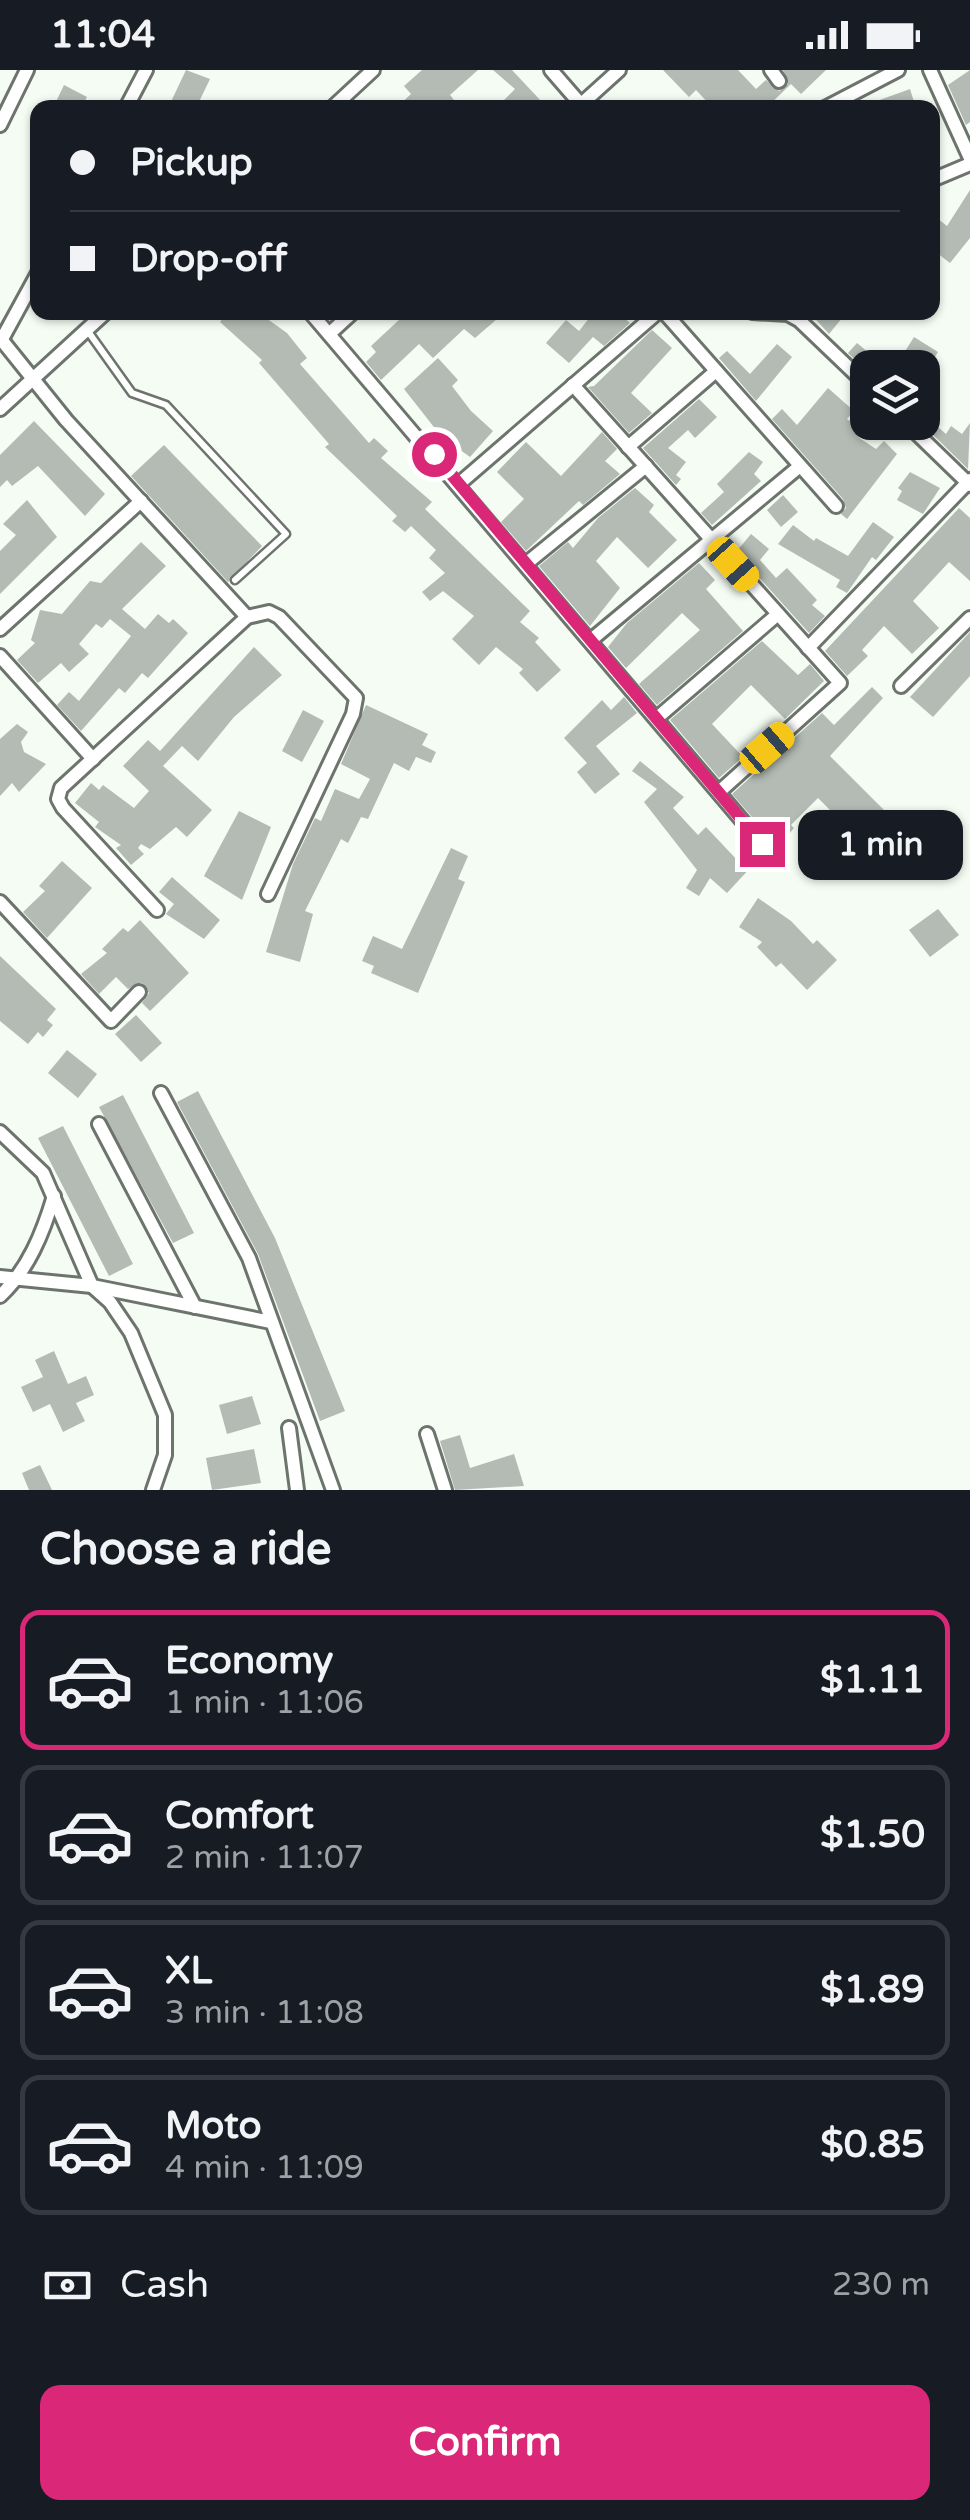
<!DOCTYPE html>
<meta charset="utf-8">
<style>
body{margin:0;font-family:"Varela Round",sans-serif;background:#242831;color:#f1f3f6;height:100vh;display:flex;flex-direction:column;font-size:38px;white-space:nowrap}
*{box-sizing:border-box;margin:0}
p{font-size:32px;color:#9ea1a6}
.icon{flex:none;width:55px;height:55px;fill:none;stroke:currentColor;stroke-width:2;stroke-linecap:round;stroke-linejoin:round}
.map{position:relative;height:1420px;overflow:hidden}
.drawer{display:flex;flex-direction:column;background:#171b24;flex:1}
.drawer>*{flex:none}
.guide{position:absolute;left:30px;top:30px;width:910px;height:220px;border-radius:20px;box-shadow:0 2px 8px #0004;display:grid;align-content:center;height:220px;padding:0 40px;background:#171b24}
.buttons{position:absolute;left:850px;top:280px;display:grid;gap:20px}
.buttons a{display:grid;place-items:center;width:90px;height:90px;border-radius:20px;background:#171b24;box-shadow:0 2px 8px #0004;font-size:50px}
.end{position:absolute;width:45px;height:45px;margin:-22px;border:12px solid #db2777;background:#fff;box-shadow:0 0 0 5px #fff}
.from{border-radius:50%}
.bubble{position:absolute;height:70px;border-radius:20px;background:#171b24;box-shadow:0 2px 8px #0004;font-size:32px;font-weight:700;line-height:70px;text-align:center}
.car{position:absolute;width:30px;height:60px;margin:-30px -15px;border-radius:12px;box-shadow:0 0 8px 2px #0007;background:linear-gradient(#f5c518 24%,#345 0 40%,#f5c518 0 76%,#345 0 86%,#f5c518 0)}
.guide b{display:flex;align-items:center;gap:35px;height:95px;font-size:38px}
.guide b+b{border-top:2px solid #363941}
.guide i{width:25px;height:25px;background:#f1f3f6}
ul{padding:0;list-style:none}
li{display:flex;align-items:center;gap:30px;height:140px;margin:0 20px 15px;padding:0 20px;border:5px solid #363941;border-radius:20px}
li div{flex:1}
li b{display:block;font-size:38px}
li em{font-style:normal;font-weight:700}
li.active{border-color:#db2777}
li>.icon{width:90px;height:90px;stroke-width:1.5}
h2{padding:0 40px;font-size:45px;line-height:120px}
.pay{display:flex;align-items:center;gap:25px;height:110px;padding:0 40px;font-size:38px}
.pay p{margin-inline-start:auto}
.cta{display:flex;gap:20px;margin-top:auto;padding:20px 40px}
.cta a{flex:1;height:115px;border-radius:20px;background:#db2777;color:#fff;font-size:40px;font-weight:700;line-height:115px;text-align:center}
.status{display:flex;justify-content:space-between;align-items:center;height:70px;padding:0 50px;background:#171b24;direction:ltr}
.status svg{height:28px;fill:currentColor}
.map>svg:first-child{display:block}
.building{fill:#b4bbb4}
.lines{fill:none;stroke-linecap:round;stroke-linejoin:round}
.lane-casing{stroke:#6d746d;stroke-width:11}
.street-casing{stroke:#6d746d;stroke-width:18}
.lane{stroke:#fff;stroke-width:6}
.street{stroke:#fff;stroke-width:12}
.route{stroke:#db2777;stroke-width:12}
</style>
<div class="status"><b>11:04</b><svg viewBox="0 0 49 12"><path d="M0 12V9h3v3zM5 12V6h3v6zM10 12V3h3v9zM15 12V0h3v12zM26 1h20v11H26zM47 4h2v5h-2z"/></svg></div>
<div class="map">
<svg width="970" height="1420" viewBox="0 0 970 1420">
<rect width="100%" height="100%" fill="#f4fcf3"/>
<g class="building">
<polygon points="186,0 210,9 196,38 168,38"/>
<polygon points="422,0 478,0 450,25 454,30 445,38 396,38 411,24 404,16"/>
<polygon points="493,0 512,0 542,32 536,38 496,38 515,19"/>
<polygon points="663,0 738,0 756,19 766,10 779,21 788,14 783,0 826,0 801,24 791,14 766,38 713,38 696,20 689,27"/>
<polygon points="970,0 970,52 966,55 948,15"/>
<polygon points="64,15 87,27 81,38 53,38"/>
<polygon points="910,19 916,38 863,38 863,36"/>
<polygon points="970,120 970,168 950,193 932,179 932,144 947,156"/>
<polygon points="228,242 271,242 266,248 287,263 307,288 300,294 369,373 374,368 388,381 381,388 432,432 425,439 530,541 520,552 539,568 535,572 561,600 537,622 519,603 523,599 496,577 479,595 452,569 474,546 443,521 430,531 422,522 445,503 429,488 436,480 411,456 405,462 392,451 397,446 325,377 329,374 259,293 262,290 220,252"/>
<polygon points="394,242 491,242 497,249 475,268 464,259 433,288 419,274 381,310 366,292 376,282 371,276 400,249"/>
<polygon points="594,242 617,242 630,253 604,276 593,267 569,293 546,273 566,250 579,261"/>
<polygon points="809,242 847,242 829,264"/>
<polygon points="652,260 672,278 631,323 652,343 629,363 588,317 594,316"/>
<polygon points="914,267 938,282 928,298 902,286"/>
<polygon points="857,273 887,298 868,298 868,302 848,283"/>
<polygon points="777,274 792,287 756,331 719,288 727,281 750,304"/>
<polygon points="438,288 458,310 452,316 471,341 493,361 470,387 441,366 404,319"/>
<polygon points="828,318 854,341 847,349 862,359 858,367 876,379 884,371 897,384 847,449 841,444 846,438 843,429 772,349 782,339 797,355"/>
<polygon points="699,329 717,347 695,368 688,360 668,378 686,392 676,405 681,409 676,415 643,378"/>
<polygon points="34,351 105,424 85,446 38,396 12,416 7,410 0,417 0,385"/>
<polygon points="920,352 932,352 946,364 951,356 962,364 970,353 968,399"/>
<polygon points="602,362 617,379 605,391 620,404 583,435 579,431 526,481 501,452 524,429 497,402 526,372 561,406"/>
<polygon points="164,375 262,476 228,512 131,406"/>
<polygon points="749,382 763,392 754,404 761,411 712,455 701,443 724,422 717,414"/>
<polygon points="910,402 940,418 923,444 897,430 902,421 898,418"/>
<polygon points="635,418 654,435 649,442 677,470 648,498 617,467 596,491 620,518 590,556 539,496 568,472 573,478 598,448"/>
<polygon points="783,425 798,442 781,457 767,440"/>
<polygon points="27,430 57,467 0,524 0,481 16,465 3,454"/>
<polygon points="959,438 970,448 970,511 949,492 913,531 939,558 912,584 884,556 862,580 868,586 847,606 825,581"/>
<polygon points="873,452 894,467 876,490 872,487 847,523 836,517 840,510 778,474 793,455 814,471 816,468 848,486"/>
<polygon points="751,464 769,479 760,490 776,508 787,498 817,530 812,535 825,546 809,563 736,482"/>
<polygon points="141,472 166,496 122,539 145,559 158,544 169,553 173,549 188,563 148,608 142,603 125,623 119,618 81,661 57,635 69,622 79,631 131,566 110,549 102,558 96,554 79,574 89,584 69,602 61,593 38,613 17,590 35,573 31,570 40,540 62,544 90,511 101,513"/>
<polygon points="699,493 715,510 706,519 743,561 657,635 639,614 700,560 682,543 626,598 608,577 627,553"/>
<polygon points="970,562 970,606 933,647 910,627"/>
<polygon points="762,571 798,605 810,594 824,611 785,649 751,615 712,654 743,687 719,708 670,650"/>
<polygon points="254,577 282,605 234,647 198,691 182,676 163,696 212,740 187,767 176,757 150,779 141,774 138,778 144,784 131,795 116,778 121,775 95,757 99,752 75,733 91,713 99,720 103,715 134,738 149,721 123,696 148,670 160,681"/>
<polygon points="872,617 883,628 830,686 886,742 876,754 907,780 888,804 863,784 868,778 818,728 791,755 794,758 773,784 770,768 732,724 822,643 834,655"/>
<polygon points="624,627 637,643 596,676 620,704 595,724 577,702 587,693 564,668 602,630 611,640"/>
<polygon points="366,635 428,664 422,675 436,682 431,693 416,687 409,701 394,693 368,749 361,747 348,773 341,769 305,841 313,844 300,892 266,882 293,794 315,748 321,751 335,719 359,729 370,709 341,694"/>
<polygon points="303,640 324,651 302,692 282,681"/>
<polygon points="17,654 28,662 21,672 24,682 46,694 19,722 12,713 0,726 0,669"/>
<polygon points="640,691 684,727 673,738 698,765 706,757 739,792 744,788 752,796 727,823 710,808 699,826 686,818 697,800 644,732 657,719 632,701"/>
<polygon points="239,741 271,757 242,830 204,806"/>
<polygon points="451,778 468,786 458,809 465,812 418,923 371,903 374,896 362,891 373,866 402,879"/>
<polygon points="62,791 92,818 47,868 23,842 45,821 39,816"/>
<polygon points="172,807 220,850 204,869 166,844 174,834 159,822"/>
<polygon points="758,828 791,851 813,874 817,870 837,890 807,920 781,893 776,897 757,877 762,872 739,857"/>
<polygon points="938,839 959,865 930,887 909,860"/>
<polygon points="140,850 189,903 150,941 142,933 149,923 142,913 128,919 116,907 99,924 81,904 107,883 102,879 123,858 128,862"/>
<polygon points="0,886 56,939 47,950 53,955 43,967 38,962 28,974 0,951"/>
<polygon points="136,945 162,973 141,992 115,964"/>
<polygon points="67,980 97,1004 78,1028 48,1003"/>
<polygon points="198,1021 275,1168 345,1341 320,1351 258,1184 177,1032"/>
<polygon points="123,1025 194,1163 173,1173 99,1037"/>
<polygon points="63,1056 133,1194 109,1206 38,1068"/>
<polygon points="54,1281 68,1314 86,1306 94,1325 76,1333 85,1351 63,1362 50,1334 33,1342 21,1317 43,1307 35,1290"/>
<polygon points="252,1326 261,1354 227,1364 219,1335"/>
<polygon points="460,1365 470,1398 514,1384 524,1416 455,1420 440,1371"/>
<polygon points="254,1379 261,1413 212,1420 206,1388"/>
<polygon points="40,1395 52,1420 29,1420 22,1403"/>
</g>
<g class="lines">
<g class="lane-casing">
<polyline id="lane" points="87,260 132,323 166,335 286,464 235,510"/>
</g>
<g class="street-casing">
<g id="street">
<polyline points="551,0 584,38"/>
<polyline points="771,0 779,11"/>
<polyline points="930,0 970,88"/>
<polyline points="126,38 146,0"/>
<polyline points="332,38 373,0"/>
<polyline points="577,38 619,0"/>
<polyline points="825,38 898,0"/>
<polyline points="0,55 27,0"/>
<polyline points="932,110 970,94"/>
<polyline points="310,242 762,774"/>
<polyline points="664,242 836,436"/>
<polyline points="752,242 788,244 799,250 868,316"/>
<polyline points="329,264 353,242"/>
<polyline points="0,268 66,350 247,547"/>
<polyline points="2,269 38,203"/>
<polyline points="573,315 840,613 719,722"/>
<polyline points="0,339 106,242"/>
<polyline points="905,352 970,415"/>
<polyline points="628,377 716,301"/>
<polyline points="460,413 658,242"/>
<polyline points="527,493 646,396"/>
<polyline points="0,559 141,431"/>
<polyline points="591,570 800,396"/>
<polyline points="808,578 970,410"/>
<polyline points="0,586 93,689"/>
<polyline points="901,616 970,548"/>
<polyline points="657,648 778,544"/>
<polyline points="0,832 111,951 139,922"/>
<polyline points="157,840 63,738 58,729 61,718 247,547 269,542 279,547 356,628 353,644 268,824"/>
<polyline points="161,1023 249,1188 333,1420"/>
<polyline points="99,1054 195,1237"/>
<polyline points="0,1062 43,1103 92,1216 110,1232 131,1263 165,1345 165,1385 153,1420"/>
<polyline points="0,1207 92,1216 271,1252"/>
<path d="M0,1226C28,1200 43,1163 54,1126"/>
<polyline points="289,1358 297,1420"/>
<polyline points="427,1364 445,1420"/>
</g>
</g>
<use href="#lane" class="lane"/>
<use href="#street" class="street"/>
</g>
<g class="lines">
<polyline class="route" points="434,384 762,774"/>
</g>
</svg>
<div class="buttons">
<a><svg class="icon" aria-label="layers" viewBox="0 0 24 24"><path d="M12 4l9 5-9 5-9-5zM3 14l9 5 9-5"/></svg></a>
</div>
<i class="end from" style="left:434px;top:384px"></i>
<i class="end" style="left:762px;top:774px"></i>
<div class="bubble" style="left:798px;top:740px;width:165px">1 min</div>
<i class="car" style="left:733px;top:494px;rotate:138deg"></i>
<i class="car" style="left:767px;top:678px;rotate:49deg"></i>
<div class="guide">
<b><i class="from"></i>Pickup</b>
<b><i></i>Drop-off</b>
</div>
</div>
<section class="drawer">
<h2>Choose a ride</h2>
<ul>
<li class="active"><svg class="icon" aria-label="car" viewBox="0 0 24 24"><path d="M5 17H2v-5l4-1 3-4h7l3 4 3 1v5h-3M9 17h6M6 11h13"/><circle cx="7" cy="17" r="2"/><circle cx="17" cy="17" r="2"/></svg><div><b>Economy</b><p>1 min · 11:06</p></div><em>$1.11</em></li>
<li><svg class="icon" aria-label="car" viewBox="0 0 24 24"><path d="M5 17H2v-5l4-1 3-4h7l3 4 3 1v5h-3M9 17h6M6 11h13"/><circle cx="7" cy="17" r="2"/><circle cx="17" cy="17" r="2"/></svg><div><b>Comfort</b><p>2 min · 11:07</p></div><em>$1.50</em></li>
<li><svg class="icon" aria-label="car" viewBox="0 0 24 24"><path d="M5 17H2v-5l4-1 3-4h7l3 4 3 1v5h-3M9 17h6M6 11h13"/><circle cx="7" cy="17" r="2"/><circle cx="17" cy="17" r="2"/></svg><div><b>XL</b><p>3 min · 11:08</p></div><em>$1.89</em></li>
<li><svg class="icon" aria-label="car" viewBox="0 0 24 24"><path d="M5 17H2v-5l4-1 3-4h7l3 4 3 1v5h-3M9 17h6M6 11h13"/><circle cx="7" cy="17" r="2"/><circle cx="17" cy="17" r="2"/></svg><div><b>Moto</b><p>4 min · 11:09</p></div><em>$0.85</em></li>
</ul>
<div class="pay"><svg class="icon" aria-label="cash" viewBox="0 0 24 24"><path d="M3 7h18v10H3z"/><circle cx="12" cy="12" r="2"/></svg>Cash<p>230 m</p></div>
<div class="cta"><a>Confirm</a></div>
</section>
